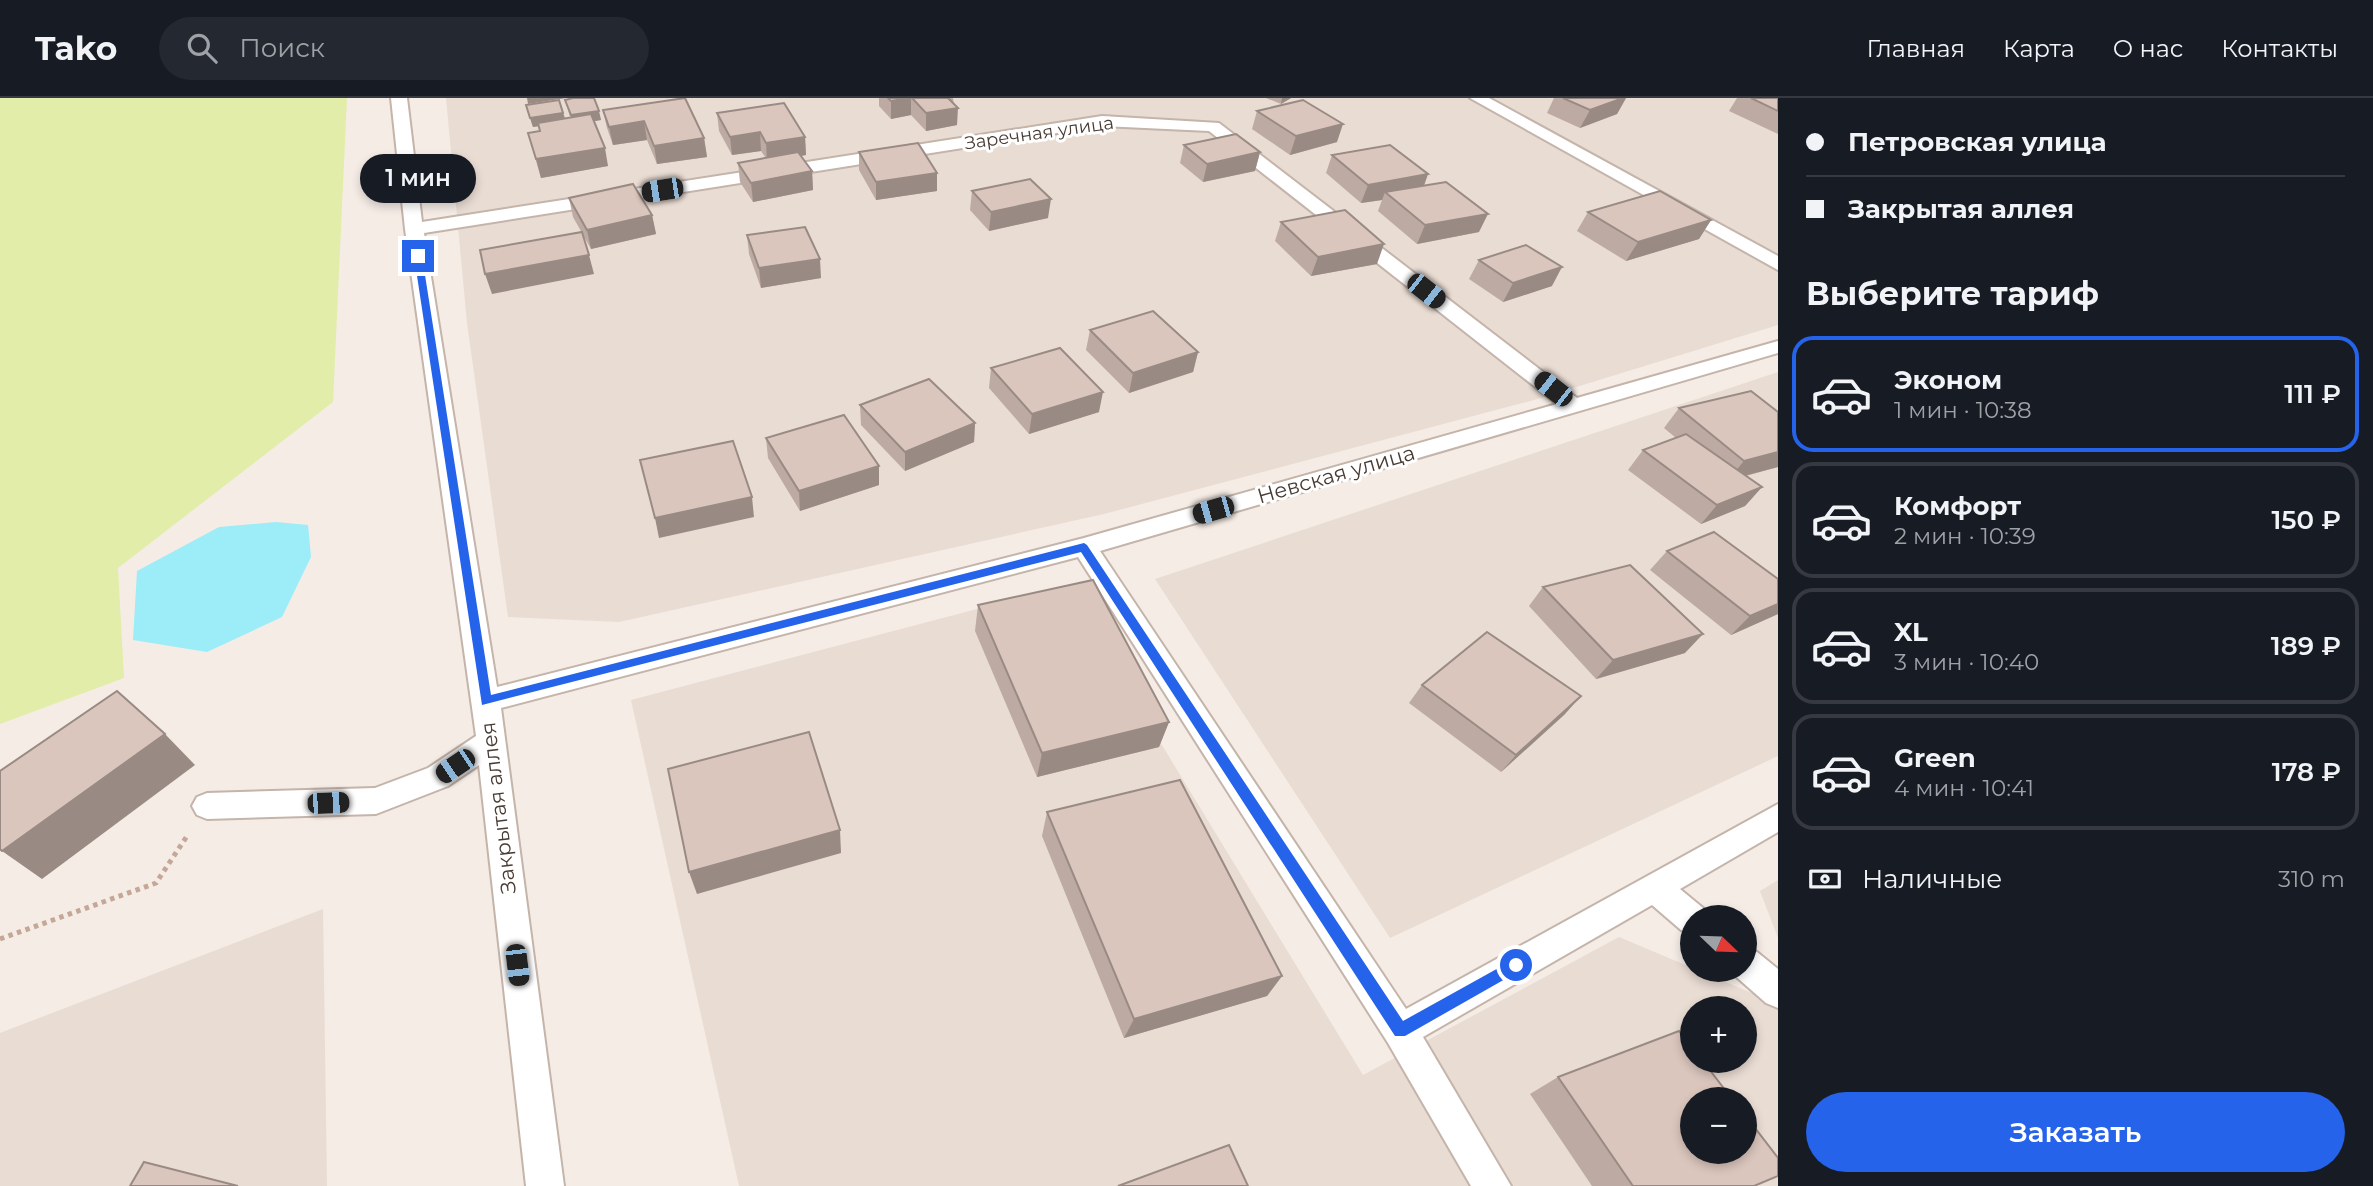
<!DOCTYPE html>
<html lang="ru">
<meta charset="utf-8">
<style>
body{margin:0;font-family:Montserrat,sans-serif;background:#242831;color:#f1f3f6;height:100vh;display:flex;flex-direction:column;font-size:26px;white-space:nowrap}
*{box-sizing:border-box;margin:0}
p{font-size:23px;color:#9ea1a6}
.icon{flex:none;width:38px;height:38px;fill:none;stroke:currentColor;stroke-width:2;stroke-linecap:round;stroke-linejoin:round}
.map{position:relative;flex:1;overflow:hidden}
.drawer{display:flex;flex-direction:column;background:#171b24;width:595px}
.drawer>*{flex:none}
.banner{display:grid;align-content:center;height:154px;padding:0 28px;background:#171b24}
.needle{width:46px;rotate:113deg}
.buttons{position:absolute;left:1680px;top:807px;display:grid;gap:14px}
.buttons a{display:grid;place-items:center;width:77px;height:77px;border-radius:50%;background:#171b24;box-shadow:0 4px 10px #0003;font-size:35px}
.end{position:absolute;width:32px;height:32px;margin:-16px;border:9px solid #2563eb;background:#fff;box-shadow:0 0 0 4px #fff}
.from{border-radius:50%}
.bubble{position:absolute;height:49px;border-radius:24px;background:#171b24;box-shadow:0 4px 10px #0003;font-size:23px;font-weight:600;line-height:49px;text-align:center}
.car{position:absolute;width:21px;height:42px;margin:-21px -10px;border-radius:9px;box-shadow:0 0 5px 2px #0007;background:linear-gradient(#222 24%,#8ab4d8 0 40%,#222 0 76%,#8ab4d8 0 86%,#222 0)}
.banner b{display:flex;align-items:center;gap:24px;height:66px;font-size:26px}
.banner b+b{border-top:2px solid #363941}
.banner i{width:18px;height:18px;background:#f1f3f6}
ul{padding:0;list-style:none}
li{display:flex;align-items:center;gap:21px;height:116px;margin:0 14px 10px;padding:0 14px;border:4px solid #363941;border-radius:21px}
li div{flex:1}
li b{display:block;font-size:26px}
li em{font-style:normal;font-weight:600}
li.current{border-color:#2563eb}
li>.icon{width:63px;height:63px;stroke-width:1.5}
h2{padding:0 28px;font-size:32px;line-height:84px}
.pay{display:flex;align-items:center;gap:18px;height:77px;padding:0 28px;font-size:26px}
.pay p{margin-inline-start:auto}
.action{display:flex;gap:14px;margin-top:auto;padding:14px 28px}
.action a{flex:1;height:80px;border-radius:42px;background:#2563eb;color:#fff;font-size:28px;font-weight:600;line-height:80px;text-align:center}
header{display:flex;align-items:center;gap:42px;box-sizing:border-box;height:98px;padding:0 35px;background:#171b24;border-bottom:2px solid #363941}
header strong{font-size:33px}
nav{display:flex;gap:38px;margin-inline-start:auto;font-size:24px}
.search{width:490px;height:63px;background:#242831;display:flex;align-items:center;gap:18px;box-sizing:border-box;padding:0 24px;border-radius:38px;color:#9ea1a6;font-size:26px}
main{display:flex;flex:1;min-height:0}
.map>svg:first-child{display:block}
.residential{fill:#e9dcd3;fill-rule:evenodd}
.green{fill:#e2edaa}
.water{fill:#9cedf8}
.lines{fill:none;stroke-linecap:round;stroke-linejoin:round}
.service-casing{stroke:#c4b4aa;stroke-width:4}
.path{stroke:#c4a797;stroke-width:5;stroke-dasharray:4.5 4.5;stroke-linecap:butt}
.service{fill:#fff;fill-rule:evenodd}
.wall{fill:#bcaaa3}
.shaded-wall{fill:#998b84}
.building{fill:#dbc6bd;stroke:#998b84;stroke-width:2}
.route{fill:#2563eb}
.labels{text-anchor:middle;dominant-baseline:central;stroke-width:6;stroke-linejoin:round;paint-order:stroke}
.far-street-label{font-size:18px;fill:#483b34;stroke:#fff}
.street-label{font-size:21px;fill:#483b34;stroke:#fff}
</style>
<header>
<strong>Tako</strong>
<div class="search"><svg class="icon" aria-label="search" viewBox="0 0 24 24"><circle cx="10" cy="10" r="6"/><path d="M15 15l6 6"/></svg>Поиск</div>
<nav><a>Главная</a><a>Карта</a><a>О нас</a><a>Контакты</a></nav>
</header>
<main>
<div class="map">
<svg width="1778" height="1088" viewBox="0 0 1778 1088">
<rect width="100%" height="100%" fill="#f5ece6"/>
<g class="residential">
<polygon points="446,0 1778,0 1778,227 1534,302 1104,416 619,524 508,519 467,225"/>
<polygon points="1778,274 1778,658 1390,840 1155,481"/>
<path d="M1065,488L1363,977L1619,839L1778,906V1088H739L631,602ZM1692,910H1745V962H1692ZM1692,1001H1745V1054H1692Z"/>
<polygon points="1778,782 1778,840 1760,793"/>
<polygon points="323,811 327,1088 0,1088 0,935"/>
</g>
<polygon class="green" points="0,0 347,0 333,304 118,470 124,580 0,626"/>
<polygon class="water" points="276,424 308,427 311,459 282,519 207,554 133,542 137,473 219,429"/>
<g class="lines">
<g class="service-casing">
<g id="service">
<path d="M391,0H407L422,124L1102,18L1219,25L1577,300L1778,243V255L1100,453L1406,911L1778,706V734L1680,791L1703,810L1707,819H1692V836L1681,832L1652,807L1423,939L1511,1088H1471L1388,945L1078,459L501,610L564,1088H526L479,667L448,688L376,716L207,721L197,717L192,708L197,699L207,695L375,690L428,670L476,638L405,131ZM1102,28L1209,33L1557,306L1084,440L497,589L424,135Z"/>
<polygon points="1470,0 1489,0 1778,158 1778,172"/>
<polygon points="1745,849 1757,854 1778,871 1778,910 1766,905 1733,876 1731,872 1745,872"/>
</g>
</g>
<polyline class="path" points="0,841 156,785 187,738"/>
<use href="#service" class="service"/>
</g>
<g class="wall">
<polygon points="573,0 594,0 601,22 594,23 608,68 541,80 528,35 540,33 539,28 533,29 526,7 563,15 565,20 570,19 565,2"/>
<polygon points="879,0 953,0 957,27 926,33 911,17 891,21 879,8"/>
<polygon points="1266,0 1291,0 1281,6"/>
<polygon points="1554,0 1626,0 1617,16 1580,30 1547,15"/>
<polygon points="1737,0 1778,0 1778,36 1729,13"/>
<polygon points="603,12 704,40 707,59 657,66 647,42 613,47 607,30"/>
<polygon points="1257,13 1337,44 1290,57 1252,31"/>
<polygon points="717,15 805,39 806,57 801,58 812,73 813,92 753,104 740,84 738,65 766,60 761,53 732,57 719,33"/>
<polygon points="1184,47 1260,54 1255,73 1203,84 1180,65"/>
<polygon points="859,54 937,75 937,93 876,102 859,72"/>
<polygon points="1332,57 1428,76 1424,88 1479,134 1417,146 1378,113 1382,102 1361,105 1326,75"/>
<polygon points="972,93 1048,120 989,133 970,112"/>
<polygon points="569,100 652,117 656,136 591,151 573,119"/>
<polygon points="1588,114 1711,122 1699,141 1626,163 1577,133"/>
<polygon points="1281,124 1377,166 1311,178 1275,143"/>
<polygon points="747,137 821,180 761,190 749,156"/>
<polygon points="1479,162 1552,188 1503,204 1469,181"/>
<polygon points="1090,232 1198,254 1193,274 1129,295 1086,252"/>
<polygon points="991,270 1099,314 1029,336 989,290"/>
<polygon points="860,307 975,325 974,344 905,373 861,327"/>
<polygon points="1679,310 1778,314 1778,369 1746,378 1762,389 1745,408 1701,426 1628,372 1643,352 1676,340 1664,330"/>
<polygon points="766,340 879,387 800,413 768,360"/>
<polygon points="1667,453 1778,516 1731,537 1650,472"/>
<polygon points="1543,489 1685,555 1596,581 1529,508"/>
<polygon points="978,507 1169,624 1159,649 1037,679 975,533"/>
<polygon points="1422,587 1565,616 1501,674 1409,605"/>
<polygon points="1047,714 1282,878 1267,898 1124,940 1042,738"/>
<polygon points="1558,979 1754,1088 1592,1088 1530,996"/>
</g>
<g class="shaded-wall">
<polygon points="527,0 566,0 528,6"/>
<polygon points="908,0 911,0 911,17 891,21 891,3"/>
<polygon points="1282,0 1291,0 1281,6"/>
<polygon points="1623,0 1626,0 1617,16 1580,30 1590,12"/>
<polygon points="958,10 957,27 926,33 926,15"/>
<polygon points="599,13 601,22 573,27 571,17"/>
<polygon points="563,15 566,24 533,29 530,20"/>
<polygon points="644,23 647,42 613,47 609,29"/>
<polygon points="1343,26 1337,44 1290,57 1296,38"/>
<polygon points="760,34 761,53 732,57 730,39"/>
<polygon points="805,39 806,57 767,63 766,45"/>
<polygon points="704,40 707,59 657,66 654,48"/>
<polygon points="605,50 608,68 541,80 536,61"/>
<polygon points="1260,54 1255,73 1203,84 1207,66"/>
<polygon points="812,73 813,92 753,104 751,85"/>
<polygon points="937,75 937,93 876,102 876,84"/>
<polygon points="1428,76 1421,95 1385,94 1382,102 1361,105 1368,87"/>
<polygon points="1051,101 1048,120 989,133 991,114"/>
<polygon points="1488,116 1479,134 1417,146 1425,127"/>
<polygon points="652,117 656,136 591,151 587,132"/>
<polygon points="1711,122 1699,141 1626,163 1638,144"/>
<polygon points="1384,146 1377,166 1311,178 1318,159"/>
<polygon points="589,157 594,176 492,196 485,176"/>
<polygon points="820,161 821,180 761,190 759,170"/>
<polygon points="1562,169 1552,188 1503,204 1513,185"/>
<polygon points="1198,254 1193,274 1129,295 1133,275"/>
<polygon points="1103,294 1099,314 1029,336 1032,316"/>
<polygon points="975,325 974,344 905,373 905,354"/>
<polygon points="1778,354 1778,369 1728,382 1744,363"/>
<polygon points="879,368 879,387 800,413 799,393"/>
<polygon points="1762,389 1745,408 1701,426 1717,407"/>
<polygon points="752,399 754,419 659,440 655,420"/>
<polygon points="1778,506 1778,516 1731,537 1750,518"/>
<polygon points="1703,536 1685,555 1596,581 1613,562"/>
<polygon points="1581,598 1565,616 1501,674 1516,657"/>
<polygon points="1169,624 1159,649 1037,679 1042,655"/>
<polygon points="165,636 195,667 42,781 2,753"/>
<polygon points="840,732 841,755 697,796 689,774"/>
<polygon points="1282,878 1267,898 1124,940 1134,921"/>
</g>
<g class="building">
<polygon points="573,0 594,0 599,13 571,17 565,2"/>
<polygon points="685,0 704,40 654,48 644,23 609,29 603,12"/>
<polygon points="888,0 908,0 891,3"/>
<polygon points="912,0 948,0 958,10 926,15"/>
<polygon points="1563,0 1623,0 1590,12"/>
<polygon points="1751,0 1778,0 1778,13"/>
<polygon points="559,2 563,15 530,20 526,7"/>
<polygon points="1303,2 1343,26 1296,38 1257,13"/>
<polygon points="784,5 805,39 766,45 760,34 730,39 717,15"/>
<polygon points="591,16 605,50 536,61 528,35 540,33 538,25"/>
<polygon points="1236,36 1260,54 1207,66 1184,47"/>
<polygon points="918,45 937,75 876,84 859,54"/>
<polygon points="1390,47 1428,76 1368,87 1332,57"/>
<polygon points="798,54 812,73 751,85 738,65"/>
<polygon points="1030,81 1051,101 991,114 972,93"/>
<polygon points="1446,84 1488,116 1425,127 1385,94"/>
<polygon points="633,86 652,117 587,132 569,100"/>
<polygon points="1660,93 1711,122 1638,144 1588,114"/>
<polygon points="1345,112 1384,146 1318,159 1281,124"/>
<polygon points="805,129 820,161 759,170 747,137"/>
<polygon points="582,134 589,157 485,176 480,152"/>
<polygon points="1526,147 1562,169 1513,185 1479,162"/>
<polygon points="1153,213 1198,254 1133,275 1090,232"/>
<polygon points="1060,250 1103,294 1032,316 991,270"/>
<polygon points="929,281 975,325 905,354 860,307"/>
<polygon points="1751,293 1778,314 1778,354 1744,363 1679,310"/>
<polygon points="844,317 879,368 799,393 766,340"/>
<polygon points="1686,336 1762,389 1717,407 1643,352"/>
<polygon points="733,343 752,399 655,420 640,362"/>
<polygon points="1714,434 1778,481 1778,506 1750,518 1667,453"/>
<polygon points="1630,467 1703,536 1613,562 1543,489"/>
<polygon points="1093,482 1169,624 1042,655 978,507"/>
<polygon points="1487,534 1581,598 1516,657 1422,587"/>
<polygon points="117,593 165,636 2,753 0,751 0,673"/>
<polygon points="809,634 840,732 689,774 668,671"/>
<polygon points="1180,682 1282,878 1134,921 1047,714"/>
<polygon points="1679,933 1692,950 1692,962 1702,962 1732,1001 1692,1001 1692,1054 1745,1054 1745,1017 1778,1060 1778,1078 1754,1088 1633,1088 1558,979"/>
<polygon points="1229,1047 1248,1088 1118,1088"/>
<polygon points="144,1064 238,1088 130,1088"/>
</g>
<polygon class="route" points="418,155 422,158 491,597 1084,445 1087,447 1403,923 1511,863 1521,863 1521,872 1405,938 1395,938 1081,454 482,607 414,158"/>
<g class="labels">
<g class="far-street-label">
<text transform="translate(1039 35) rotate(-8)">Заречная улица</text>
</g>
<g class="street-label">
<text transform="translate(1336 376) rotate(-16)">Невская улица</text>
<text transform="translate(498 710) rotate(-97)">Закрытая аллея</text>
</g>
</g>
</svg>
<div class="buttons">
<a><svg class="needle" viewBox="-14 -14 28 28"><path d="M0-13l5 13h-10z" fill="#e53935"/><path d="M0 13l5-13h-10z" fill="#9ea1a6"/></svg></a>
<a>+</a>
<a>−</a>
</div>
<i class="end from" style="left:1516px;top:867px"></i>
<i class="end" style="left:418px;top:158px"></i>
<div class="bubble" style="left:360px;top:56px;width:116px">1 мин</div>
<i class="car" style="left:662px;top:92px;rotate:261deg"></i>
<i class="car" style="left:1426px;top:193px;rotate:128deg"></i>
<i class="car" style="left:1553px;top:291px;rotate:308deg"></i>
<i class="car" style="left:1213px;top:412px;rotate:254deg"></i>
<i class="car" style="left:455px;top:668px;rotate:236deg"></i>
<i class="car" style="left:328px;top:705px;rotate:88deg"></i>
<i class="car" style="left:517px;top:867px;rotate:173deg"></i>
</div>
<section class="drawer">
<div class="banner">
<b><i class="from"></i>Петровская улица</b>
<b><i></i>Закрытая аллея</b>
</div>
<h2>Выберите тариф</h2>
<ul>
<li class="current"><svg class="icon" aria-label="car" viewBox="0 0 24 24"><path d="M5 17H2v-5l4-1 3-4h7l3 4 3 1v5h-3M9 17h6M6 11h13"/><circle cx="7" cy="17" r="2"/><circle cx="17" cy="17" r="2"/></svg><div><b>Эконом</b><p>1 мин · 10:38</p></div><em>111 ₽</em></li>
<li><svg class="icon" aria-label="car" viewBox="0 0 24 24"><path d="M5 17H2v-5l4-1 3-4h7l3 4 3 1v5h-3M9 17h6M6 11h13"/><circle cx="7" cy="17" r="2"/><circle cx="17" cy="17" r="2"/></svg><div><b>Комфорт</b><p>2 мин · 10:39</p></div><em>150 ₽</em></li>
<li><svg class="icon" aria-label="car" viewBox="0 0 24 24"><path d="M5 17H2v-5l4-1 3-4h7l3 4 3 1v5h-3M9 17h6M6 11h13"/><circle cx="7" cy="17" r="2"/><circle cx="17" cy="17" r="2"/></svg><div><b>XL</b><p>3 мин · 10:40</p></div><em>189 ₽</em></li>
<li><svg class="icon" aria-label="car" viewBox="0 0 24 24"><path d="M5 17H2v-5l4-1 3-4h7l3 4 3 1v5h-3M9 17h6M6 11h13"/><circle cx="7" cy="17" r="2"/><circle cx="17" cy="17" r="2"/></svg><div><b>Green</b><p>4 мин · 10:41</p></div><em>178 ₽</em></li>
</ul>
<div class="pay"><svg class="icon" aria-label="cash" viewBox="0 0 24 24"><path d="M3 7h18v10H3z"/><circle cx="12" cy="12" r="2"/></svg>Наличные<p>310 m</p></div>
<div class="action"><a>Заказать</a></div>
</section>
</main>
